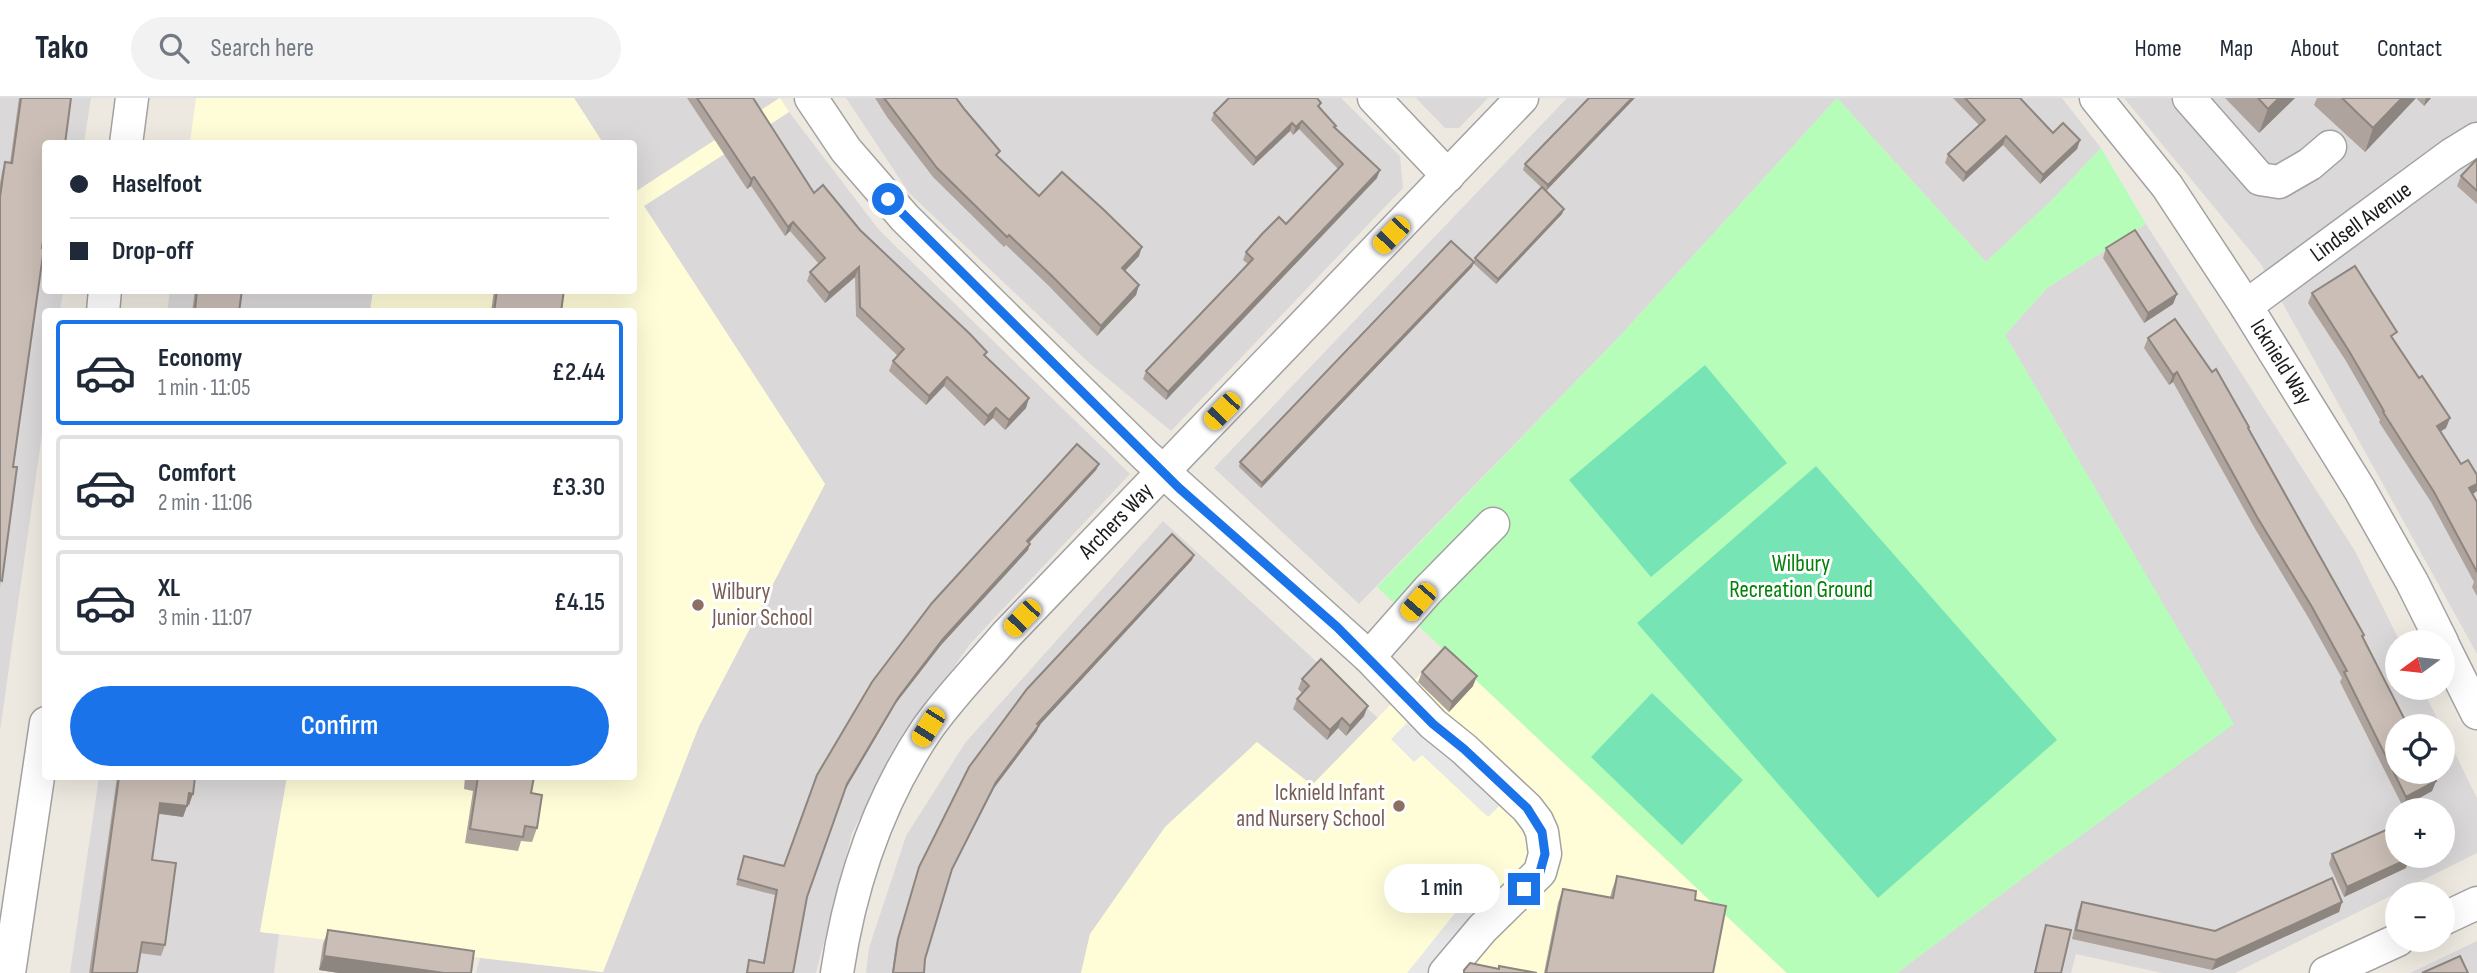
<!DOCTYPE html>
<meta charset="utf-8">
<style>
body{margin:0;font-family:"Sofia Sans Condensed",sans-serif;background:#f2f2f3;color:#1f2937;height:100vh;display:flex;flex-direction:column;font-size:26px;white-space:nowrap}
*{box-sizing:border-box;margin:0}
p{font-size:23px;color:#747a83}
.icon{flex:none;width:38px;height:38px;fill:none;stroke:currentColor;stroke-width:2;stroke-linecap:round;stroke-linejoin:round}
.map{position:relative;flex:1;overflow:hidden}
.sheet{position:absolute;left:42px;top:210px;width:595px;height:472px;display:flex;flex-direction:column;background:#fff;border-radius:7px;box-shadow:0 7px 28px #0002}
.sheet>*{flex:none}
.top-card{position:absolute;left:42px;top:42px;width:595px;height:154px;border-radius:7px;box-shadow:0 7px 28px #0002;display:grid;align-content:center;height:154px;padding:0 28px;background:#fff}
.needle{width:46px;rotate:255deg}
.fabs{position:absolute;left:2385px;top:532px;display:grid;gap:14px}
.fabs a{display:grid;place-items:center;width:70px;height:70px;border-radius:50%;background:#fff;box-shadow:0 7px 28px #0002;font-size:35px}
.end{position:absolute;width:32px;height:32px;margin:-16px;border:9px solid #1a73e8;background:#fff;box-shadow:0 0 0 4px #fff}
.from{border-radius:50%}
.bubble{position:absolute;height:49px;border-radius:24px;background:#fff;box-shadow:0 7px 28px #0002;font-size:23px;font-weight:600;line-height:49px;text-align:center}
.car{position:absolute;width:21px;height:42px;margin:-21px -10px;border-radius:9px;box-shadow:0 0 5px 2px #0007;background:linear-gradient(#f5c518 24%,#345 0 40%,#f5c518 0 76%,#345 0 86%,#f5c518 0)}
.top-card b{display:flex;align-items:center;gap:24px;height:66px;font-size:26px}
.top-card b+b{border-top:2px solid #e0e1e3}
.top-card i{width:18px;height:18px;background:#1f2937}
ul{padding:12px 0 0;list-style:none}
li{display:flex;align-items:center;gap:21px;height:105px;margin:0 14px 10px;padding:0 14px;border:4px solid #e0e1e3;border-radius:7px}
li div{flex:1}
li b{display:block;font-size:26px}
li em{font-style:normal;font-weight:600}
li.current{border-color:#1a73e8}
li>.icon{width:63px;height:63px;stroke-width:1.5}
.button{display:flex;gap:14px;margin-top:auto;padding:14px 28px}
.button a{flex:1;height:80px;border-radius:42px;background:#1a73e8;color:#fff;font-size:28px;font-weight:600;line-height:80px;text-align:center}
header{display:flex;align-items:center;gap:42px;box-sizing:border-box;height:98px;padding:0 35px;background:#fff;border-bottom:2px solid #e0e1e3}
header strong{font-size:33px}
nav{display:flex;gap:38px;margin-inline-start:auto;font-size:24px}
.search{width:490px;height:63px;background:#f2f2f3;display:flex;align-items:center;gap:18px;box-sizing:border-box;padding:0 24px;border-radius:38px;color:#747a83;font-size:26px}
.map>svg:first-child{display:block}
.residential{fill:#dad8d8;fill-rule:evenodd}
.education{fill:#fffdd8}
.park{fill:#b7fdba}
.pitch{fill:#76e4b5}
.parking{fill:#e7e7e7}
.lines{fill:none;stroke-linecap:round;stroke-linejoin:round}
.minor-casing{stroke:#a2a2a2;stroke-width:35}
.minor{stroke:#fff;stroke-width:32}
.wall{fill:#aea39d}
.shaded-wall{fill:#8d857f}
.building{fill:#cabeb6;stroke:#8d857f;stroke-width:2}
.route{stroke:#1a73e8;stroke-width:9}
.education-dot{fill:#8d6e63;stroke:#fff;stroke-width:2.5}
.labels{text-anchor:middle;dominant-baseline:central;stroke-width:6;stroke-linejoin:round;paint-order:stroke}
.street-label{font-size:23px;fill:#1b1b1b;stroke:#fff}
.park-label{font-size:23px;fill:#038008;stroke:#fff}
.education-label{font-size:23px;fill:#785e54;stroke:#fff;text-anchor:start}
</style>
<header>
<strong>Tako</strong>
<div class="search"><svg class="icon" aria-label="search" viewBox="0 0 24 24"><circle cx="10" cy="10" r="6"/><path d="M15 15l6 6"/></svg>Search here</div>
<nav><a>Home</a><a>Map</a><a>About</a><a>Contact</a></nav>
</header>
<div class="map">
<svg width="2477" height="875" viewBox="0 0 2477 875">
<rect width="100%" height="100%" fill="#eee9e0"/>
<g class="residential">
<polygon points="0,0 91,0 84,45 46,46 46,192 63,193 60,213 46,214 45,315 0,633"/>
<polygon points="574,0 779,0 635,94 634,46 603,45"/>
<polygon points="846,0 1341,0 1400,58 1403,90 1171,333 1087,263 909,95"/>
<polygon points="1416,0 1488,0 1459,30 1445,30"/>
<polygon points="1567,0 2062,0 2101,50 2052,102 1986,164 1837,0 1618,240 1359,506 1214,370"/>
<polygon points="2124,0 2477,0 2477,556 2261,166"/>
<polygon points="789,14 879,132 1130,376 970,546 901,644 852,735 816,875 476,875 480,860 603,874 699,628 825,386 644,108"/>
<path d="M2146,126L2355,453L2400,544H2398V590H2422L2441,628H2398V674H2443V631L2477,700V755L2235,875H2162L2076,856L2071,875H1897L2027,777L2233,626L2005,237L2047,190ZM2398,712H2443V758H2398Z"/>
<polygon points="170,193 373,193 370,213 167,214"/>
<polygon points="1163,423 1378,620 1312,688 1256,644 1090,836 1081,875 866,875 869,850 906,738 965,645"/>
<polygon points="99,679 287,679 260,834 279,836 274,875 70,875"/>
<polygon points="2477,843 2477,875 2410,875"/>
</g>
<g class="education">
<polygon points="196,0 574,0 603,45 190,45"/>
<polygon points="780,0 789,14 644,108 825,386 699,628 603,874 260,834 287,679 634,679 634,214 370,213 373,193 634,192 634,92 635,94"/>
<polygon points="1444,552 1787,875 1081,875 1090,836 1165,729 1257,644 1312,687"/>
</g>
<polygon class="park" points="1837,0 1986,164 2052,102 2101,50 2146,126 2047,190 2005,237 2234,626 2027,777 1897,875 1787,875 1377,489 1618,240"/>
<g class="pitch">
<polygon points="1705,267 1787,365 1651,479 1569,382"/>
<polygon points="1816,368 2057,642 1878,800 1637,525"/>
<polygon points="1652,595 1743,682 1682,747 1591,659"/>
</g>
<g class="parking">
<polygon points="1413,619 1503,704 1488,719 1422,657 1414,664 1391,641"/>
<polygon points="1472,794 1491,808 1432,875 1407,875"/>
</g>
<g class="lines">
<g class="minor-casing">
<g id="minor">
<polyline points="811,0 846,52 905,120 1146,358 1369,559 1433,626 1464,651 1527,710 1537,723 1542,734 1545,756 1540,774 1482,831 1445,875"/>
<polyline points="1374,0 1448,78"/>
<polyline points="2096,0 2167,88 2246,208 2360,392 2412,484 2442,544"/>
<polyline points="2189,0 2260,81 2279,84 2310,66 2330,49"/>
<polyline points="126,46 132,0"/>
<polyline points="2246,208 2451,57 2477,41"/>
<polyline points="103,214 105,192"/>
<polyline points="2443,547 2477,615"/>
<polyline points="1369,559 1428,492 1493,426"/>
<polyline points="2443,821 2477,805"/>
<polyline points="9,875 46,625"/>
<path d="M837,875C850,788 877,705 927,631C950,598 980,568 1006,537L1522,0"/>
<polyline points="2326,875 2398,842"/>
</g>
</g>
<use href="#minor" class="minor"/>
</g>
<g class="wall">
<polygon points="19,0 71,0 46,46 0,489 0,85 2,74 5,64 10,65"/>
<polygon points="687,0 753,0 814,95 860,132 985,258 1026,310 1005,332 993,320 984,328 944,288 926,307 889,273 893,263 898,258 856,218 855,179 825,205 807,183 810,174 819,166 790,133 785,138 751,88 747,91"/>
<polygon points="875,0 956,0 998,59 1039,98 1139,158 1125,173 1139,187 1136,197 1097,238 1049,188 1006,147 1004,149 933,79 887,19"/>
<polygon points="1589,0 1546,93 1562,116 1496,186 1473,165 1475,160 1542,90 1523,72 1525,66"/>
<polygon points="1953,0 2020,0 2053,35 2080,42 2077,51 2040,86 2003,47 1963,84 1945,65 1948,56 1979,27"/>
<polygon points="2225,0 2295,0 2259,35"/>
<polygon points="2317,0 2416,0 2365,54 2314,7"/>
<polygon points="2416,0 2431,0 2424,8"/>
<polygon points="1321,5 1319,10 1336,28 1335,30 1377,80 1166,302 1143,281 1146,273 1248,166 1243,162 1246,154 1286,126 1338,71 1299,31 1293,37 1290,33 1253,68 1211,22 1214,15"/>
<polygon points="2477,61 2477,106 2457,88 2461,78"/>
<polygon points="2106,150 2177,196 2173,206 2144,225 2103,160"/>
<polygon points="1474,164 1472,169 1261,390 1239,369 1240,364"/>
<polygon points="195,192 242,192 239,214 192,214"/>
<polygon points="494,192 564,192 561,214 491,214"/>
<polygon points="2312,195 2394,242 2419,280 2450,320 2446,330 2440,334 2461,366 2477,377 2477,393 2473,396 2477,404 2477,498 2472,489 2474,484 2431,404 2379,324 2380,322 2346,263 2308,205"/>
<polygon points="2148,240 2249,329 2248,332 2364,537 2363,541 2436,683 2432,693 2403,709 2340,584 2342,580 2308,519 2254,429 2173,284 2169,287 2144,250"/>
<polygon points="1099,366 1096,372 1029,445 1030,446 1028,452 941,547 896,605 845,692 807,799 793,875 746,875 749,862 763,865 775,797 736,787 742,764 784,768 817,677"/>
<polygon points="1192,462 1039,627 1037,633 994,690 951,774 925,861 924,875 892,875 896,846 919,769 969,669"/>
<polygon points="1422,574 1473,588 1449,614 1418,584"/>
<polygon points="1302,581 1364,618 1346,638 1338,630 1327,642 1293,611 1297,601 1302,595 1298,591"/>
<polygon points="117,679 195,679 189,707 187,707 183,719 159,716 152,762 165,847 161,858 140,855 137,875 89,875"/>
<polygon points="465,679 534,679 531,695 537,730 532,744 521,743 518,753 465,745 473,693 464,691"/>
<polygon points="2332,756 2406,770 2344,799 2329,766"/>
<polygon points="1617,778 1695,802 1714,875 1544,875 1558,805 1563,791 1610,800 1612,792"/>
<polygon points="2082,804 2215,833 2342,804 2339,814 2212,872 2072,841 2078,814"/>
<polygon points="2046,827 2061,875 2034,875 2043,836"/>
<polygon points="328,832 471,875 339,875 319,872 323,846"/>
</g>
<g class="shaded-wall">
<polygon points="1632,0 1635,0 1546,93 1548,87"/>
<polygon points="2279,0 2295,0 2259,35 2268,11"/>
<polygon points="2402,0 2416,0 2365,54 2373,30"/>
<polygon points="2426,0 2431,0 2424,8"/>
<polygon points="1302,23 1299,31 1293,37 1296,29"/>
<polygon points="1292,25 1290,33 1253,68 1256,60"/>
<polygon points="2006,38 2003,47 1963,84 1966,75"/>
<polygon points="2080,42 2077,51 2040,86 2043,77"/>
<polygon points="1380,72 1377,80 1166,302 1168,294"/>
<polygon points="754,79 751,88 747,91 751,81"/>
<polygon points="1564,111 1562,116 1496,186 1498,181"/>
<polygon points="793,124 790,133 785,138 788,129"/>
<polygon points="1142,149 1139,158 1118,180 1122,170"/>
<polygon points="1474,164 1472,169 1261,390 1262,385"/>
<polygon points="859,169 855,179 825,205 829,195"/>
<polygon points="1139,187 1136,197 1097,238 1101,228"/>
<polygon points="2177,196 2173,206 2144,225 2148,215"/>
<polygon points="2177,274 2173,284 2169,287 2173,277"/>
<polygon points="947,279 944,288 926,307 929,298"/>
<polygon points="1029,300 1026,310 1005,332 1009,322"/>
<polygon points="996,310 993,320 984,328 988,318"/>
<polygon points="2450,320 2446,330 2433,338 2437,328"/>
<polygon points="1099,366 1096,372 1025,449 1027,443"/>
<polygon points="2477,386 2477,393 2466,400 2469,390"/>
<polygon points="1030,446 1028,452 941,547 896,605 845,692 847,686 898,600 943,541"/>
<polygon points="1194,457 1192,462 1036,631 1037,626"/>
<polygon points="1477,578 1473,588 1449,614 1452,604"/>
<polygon points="1368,608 1364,618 1346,638 1350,628"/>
<polygon points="1342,620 1338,630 1327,642 1330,632"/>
<polygon points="1039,627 1037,633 994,690 950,776 996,684"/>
<polygon points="2436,683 2432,693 2403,709 2406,699"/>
<polygon points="189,695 193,696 189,707 185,706"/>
<polygon points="160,705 187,708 183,719 156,715"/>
<polygon points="2410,760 2406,770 2344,799 2347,789"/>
<polygon points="2342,804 2339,814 2212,872 2216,862"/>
<polygon points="324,858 444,875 339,875 319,872"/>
</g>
<g class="building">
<polygon points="21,0 71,0 65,46 46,46 46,121 42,150 44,150 13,369 17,369 2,483 0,482 0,99 5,64 12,65"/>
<polygon points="697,0 753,0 814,95 823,87 860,132 970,236 987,254 984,257 1029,300 1009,322 996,310 988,318 947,279 929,298 893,263 904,251 860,209 859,169 829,195 810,174 825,160 793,124 788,129 754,79 751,81"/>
<polygon points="884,0 956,0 965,12 1000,53 996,57 1039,98 1062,74 1104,112 1142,149 1122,170 1139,187 1101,228 1053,179 1009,137 1007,139 937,70"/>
<polygon points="1229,0 1317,0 1321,5 1318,8 1336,28 1334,29 1380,72 1168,294 1146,273 1253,161 1246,154 1262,136 1279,119 1286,126 1343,66 1302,23 1296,29 1292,25 1256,60 1214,15"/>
<polygon points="1589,0 1632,0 1548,87 1525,66"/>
<polygon points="1965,0 2020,0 2053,35 2063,25 2080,42 2043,77 2006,38 1966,75 1948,56 1985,22"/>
<polygon points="2258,0 2279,0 2268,11"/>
<polygon points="2342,0 2402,0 2373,30"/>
<polygon points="2477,61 2477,93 2461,78"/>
<polygon points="1542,89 1564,111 1498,181 1475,160"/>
<polygon points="2135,132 2177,196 2148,215 2106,150"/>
<polygon points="1451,143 1474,164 1262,385 1240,364"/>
<polygon points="2355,168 2397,234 2391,238 2419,280 2422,278 2450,320 2437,328 2461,366 2468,362 2477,377 2477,386 2469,390 2477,404 2477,474 2434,394 2383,314 2384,313 2349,253 2312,195"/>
<polygon points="197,192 242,192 239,214 203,214 195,212"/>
<polygon points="497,192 564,192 561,214 494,214"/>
<polygon points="2175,221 2212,274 2216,271 2249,329 2248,330 2364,537 2362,538 2408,628 2398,628 2398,674 2431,674 2436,683 2406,699 2344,574 2347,573 2312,509 2257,419 2177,274 2173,277 2148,240"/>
<polygon points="1077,346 1099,366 1027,443 1030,446 943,541 898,600 847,686 807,799 793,875 747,875 749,862 764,865 777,792 738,781 744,758 784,768 817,677 872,584 932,505"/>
<polygon points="1172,436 1194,457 1037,626 1039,627 996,684 952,771 925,861 924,875 893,875 898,841 919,769 969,669 1027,591"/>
<polygon points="1445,549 1477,578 1452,604 1422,574"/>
<polygon points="1321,561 1368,608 1350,628 1342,620 1330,632 1297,601 1309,588 1302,581"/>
<polygon points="119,679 195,679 193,696 189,695 187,708 160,705 152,762 176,765 165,847 142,844 137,875 92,875"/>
<polygon points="478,679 534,679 531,695 542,697 537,730 525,728 523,739 470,731"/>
<polygon points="2395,728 2398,733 2398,758 2409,758 2410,760 2347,789 2332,756"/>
<polygon points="1617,778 1696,793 1695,802 1726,808 1713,875 1714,875 1546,875 1563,791 1613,800"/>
<polygon points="2332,780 2342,804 2216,862 2076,832 2082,804 2215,833"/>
<polygon points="2046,827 2071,832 2061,875 2035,875"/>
<polygon points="328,832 474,853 471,875 444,875 324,858"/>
<polygon points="2460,858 2468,875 2422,875"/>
<polygon points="1470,865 1499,871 1499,868 1537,875 1464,875 1464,872"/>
</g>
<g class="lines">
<polyline class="route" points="888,101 1179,390 1337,529 1433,626 1464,651 1527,710 1542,734 1545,756 1540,774 1524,791"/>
</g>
<g class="education-dot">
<circle cx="698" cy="507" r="7"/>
<circle cx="1399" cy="708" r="7"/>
</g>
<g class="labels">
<g class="street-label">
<text transform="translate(2361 124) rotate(-36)">Lindsell Avenue</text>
<text transform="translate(2281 264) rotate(58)">Icknield Way</text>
<text transform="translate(1116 423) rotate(-46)">Archers Way</text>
</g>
<g class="park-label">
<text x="1801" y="466">Wilbury<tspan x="1801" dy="26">Recreation Ground</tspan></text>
</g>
<g class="education-label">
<text x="712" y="494">Wilbury<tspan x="712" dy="26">Junior School</tspan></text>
<text x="1385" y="695" text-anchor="end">Icknield Infant<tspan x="1385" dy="26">and Nursery School</tspan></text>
</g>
</g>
</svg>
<div class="fabs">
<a><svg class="needle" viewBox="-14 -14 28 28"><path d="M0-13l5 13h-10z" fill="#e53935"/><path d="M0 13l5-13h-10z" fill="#747a83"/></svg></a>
<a><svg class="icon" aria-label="locate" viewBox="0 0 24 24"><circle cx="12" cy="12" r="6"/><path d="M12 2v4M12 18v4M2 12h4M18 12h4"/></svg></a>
<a>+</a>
<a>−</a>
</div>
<i class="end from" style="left:888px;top:101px"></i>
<i class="end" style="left:1524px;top:791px"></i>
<div class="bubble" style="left:1384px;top:766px;width:116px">1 min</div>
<i class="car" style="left:1391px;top:137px;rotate:224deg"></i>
<i class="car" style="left:1222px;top:313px;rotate:224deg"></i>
<i class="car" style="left:1418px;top:504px;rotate:221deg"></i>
<i class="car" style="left:1022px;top:520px;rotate:224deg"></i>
<i class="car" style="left:928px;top:629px;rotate:212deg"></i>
<div class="top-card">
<b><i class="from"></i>Haselfoot</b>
<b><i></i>Drop-off</b>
</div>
<section class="sheet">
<ul>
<li class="current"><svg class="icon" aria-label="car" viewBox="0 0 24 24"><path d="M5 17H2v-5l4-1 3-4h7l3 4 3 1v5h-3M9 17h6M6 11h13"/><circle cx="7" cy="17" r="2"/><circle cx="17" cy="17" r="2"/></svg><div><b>Economy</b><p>1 min · 11:05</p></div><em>£2.44</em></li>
<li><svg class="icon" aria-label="car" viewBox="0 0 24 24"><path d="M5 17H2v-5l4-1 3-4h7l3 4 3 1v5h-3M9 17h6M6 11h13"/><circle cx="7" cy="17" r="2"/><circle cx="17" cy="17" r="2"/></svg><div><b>Comfort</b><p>2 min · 11:06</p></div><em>£3.30</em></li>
<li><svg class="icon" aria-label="car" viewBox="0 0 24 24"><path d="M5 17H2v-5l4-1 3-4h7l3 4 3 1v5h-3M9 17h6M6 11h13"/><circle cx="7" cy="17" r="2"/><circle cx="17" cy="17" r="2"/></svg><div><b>XL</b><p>3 min · 11:07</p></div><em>£4.15</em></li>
</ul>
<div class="button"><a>Confirm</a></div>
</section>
</div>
